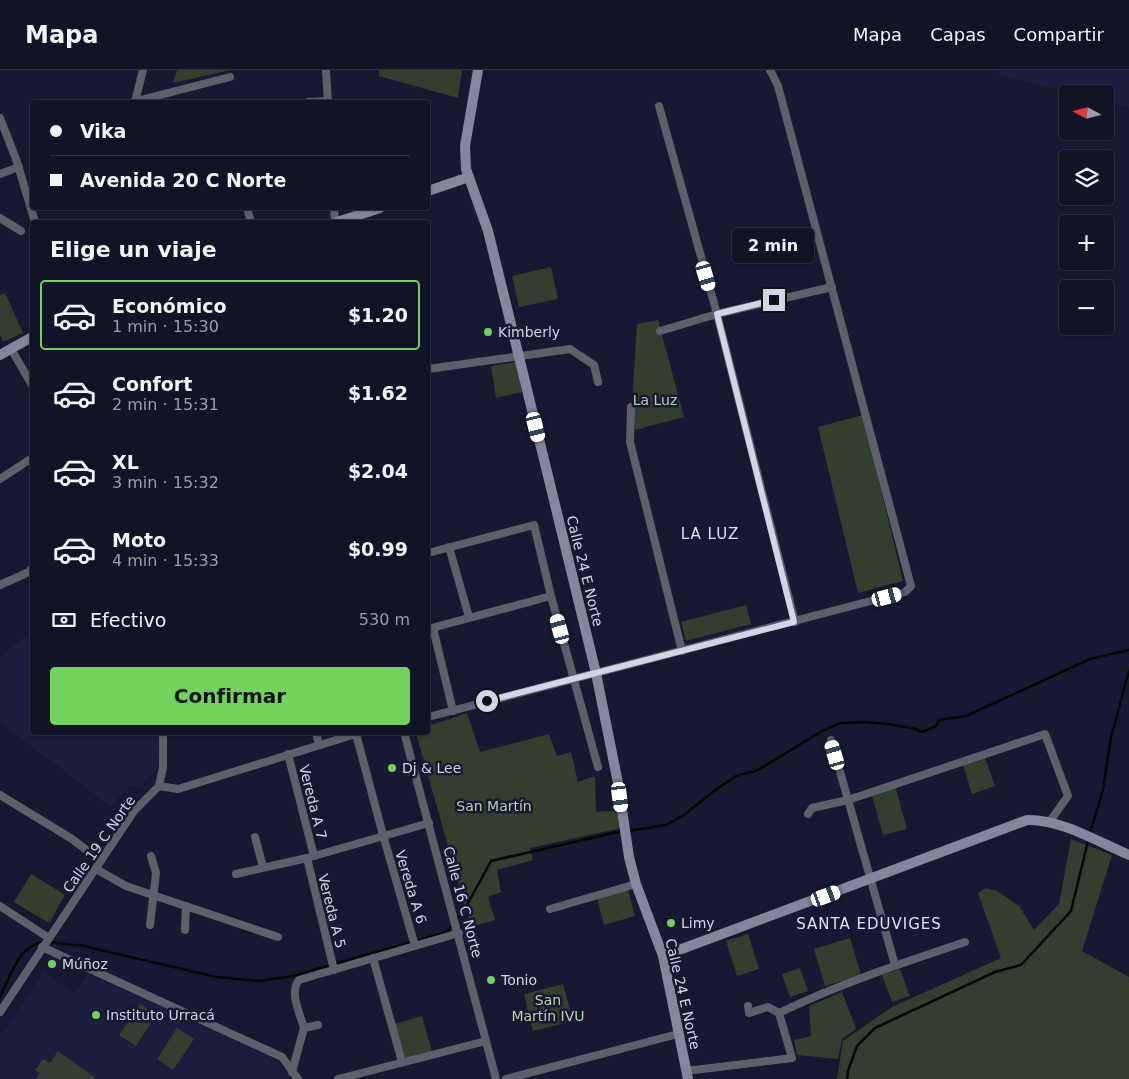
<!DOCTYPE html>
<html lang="es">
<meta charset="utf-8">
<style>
body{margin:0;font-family:"DejaVu Sans",sans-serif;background:#1a1c2e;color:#f1f3f6;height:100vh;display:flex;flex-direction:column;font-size:19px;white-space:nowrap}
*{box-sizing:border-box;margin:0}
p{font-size:16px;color:#9c9ea7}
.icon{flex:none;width:28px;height:28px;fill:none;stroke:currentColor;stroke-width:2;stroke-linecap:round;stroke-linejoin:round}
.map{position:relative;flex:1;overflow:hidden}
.side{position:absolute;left:30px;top:150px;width:400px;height:515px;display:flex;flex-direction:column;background:#111326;border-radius:5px;box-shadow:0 1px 4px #0004,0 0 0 1px #303243}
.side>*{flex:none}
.hud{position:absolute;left:30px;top:30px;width:400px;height:110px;border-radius:5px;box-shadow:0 1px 4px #0004,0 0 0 1px #303243;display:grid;align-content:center;height:110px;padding:0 20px;background:#111326}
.needle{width:32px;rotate:277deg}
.fabs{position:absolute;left:1059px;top:15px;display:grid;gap:10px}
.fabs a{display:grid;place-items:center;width:55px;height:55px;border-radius:5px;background:#111326;box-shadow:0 1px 4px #0004,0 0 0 1px #303243;font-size:25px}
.end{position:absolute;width:22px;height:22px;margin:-11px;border:6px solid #d2d5e7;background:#111;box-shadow:0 0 0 2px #111}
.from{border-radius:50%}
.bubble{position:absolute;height:35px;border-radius:5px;background:#111326;box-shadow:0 1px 4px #0004,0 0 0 1px #303243;font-size:16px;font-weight:700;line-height:35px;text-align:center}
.car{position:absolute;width:15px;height:30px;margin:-15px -8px;border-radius:6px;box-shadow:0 0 4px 1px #0007;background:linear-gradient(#fff 24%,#345 0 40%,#fff 0 76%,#345 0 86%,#fff 0)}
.hud b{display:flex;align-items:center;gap:18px;height:48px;font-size:19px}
.hud b+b{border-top:1px solid #303243}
.hud i{width:12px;height:12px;background:#f1f3f6}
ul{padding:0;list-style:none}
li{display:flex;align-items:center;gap:15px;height:70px;margin:0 10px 8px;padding:0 10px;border:2px solid transparent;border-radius:5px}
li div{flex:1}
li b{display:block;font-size:19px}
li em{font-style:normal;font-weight:700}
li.on{border-color:#71d35e}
li>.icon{width:45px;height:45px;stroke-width:1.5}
h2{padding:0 20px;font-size:22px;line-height:60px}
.pay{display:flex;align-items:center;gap:12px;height:55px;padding:0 20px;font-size:19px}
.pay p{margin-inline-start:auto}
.button{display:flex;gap:10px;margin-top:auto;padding:10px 20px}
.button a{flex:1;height:58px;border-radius:5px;background:#71d35e;color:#111;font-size:20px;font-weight:700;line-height:58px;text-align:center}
header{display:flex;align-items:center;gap:30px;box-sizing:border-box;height:70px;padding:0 25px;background:#111326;border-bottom:1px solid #303243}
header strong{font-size:24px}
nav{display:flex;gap:28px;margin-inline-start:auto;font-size:18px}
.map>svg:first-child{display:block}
.built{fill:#1c1e3e}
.green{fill:#323f2f}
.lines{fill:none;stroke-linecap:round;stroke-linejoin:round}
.stream{stroke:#000a00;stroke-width:2.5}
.street{stroke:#5d5f6d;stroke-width:8}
.secondary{stroke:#83869c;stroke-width:10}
.route{stroke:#d2d5e7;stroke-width:6}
.poi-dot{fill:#71d35e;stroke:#171932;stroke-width:2}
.labels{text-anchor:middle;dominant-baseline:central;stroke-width:5;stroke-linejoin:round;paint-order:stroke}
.poi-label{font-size:14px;fill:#d2d5e7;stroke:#171932;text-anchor:start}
.park-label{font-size:14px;fill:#b0d5a8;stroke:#171932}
.street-label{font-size:14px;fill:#d2d5e7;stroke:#171932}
.neighbourhood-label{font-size:15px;letter-spacing:1px;fill:#dce0fc;stroke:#171932}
</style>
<header>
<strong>Mapa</strong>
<nav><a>Mapa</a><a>Capas</a><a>Compartir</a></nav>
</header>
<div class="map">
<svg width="1129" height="1009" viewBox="0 0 1129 1009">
<rect width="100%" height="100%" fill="#171932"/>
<g class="built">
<polygon points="999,0 1129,0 1129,38 1105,31 1105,24 1075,24 997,4"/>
<polygon points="32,563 32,662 159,663 160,669 157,698 140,716 131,716 110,736 0,652 0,589 10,577"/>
<polygon points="43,902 75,924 88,904 269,986 285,999 291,1009 0,1009 0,966"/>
</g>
<g class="green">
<polygon points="177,0 230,0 173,13"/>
<polygon points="379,0 462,0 458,28 379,6"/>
<polygon points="551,197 558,229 519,237 512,206"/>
<polygon points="5,223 23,263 3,272 0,265 0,225"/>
<polygon points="658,250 684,347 635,360 634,348 631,348 637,254"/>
<polygon points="516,292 522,322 496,328 491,296"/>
<polygon points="863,345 903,511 858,523 818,357"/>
<polygon points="746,535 751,554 686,571 681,552"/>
<polygon points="467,643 480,682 549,664 557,686 571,682 578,712 595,706 596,742 617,741 621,758 530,778 533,790 497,800 501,822 488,827 495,850 471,857 416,663 428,662 428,656"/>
<polygon points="985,688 995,716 972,724 963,695"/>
<polygon points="895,716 907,759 883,765 871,722"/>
<polygon points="1071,769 1112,785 1082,881 1129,907 1129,1009 837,1009 843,971 892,937 1001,888 978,823 986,818 997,821 1019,836 1034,860 1059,834"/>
<polygon points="31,804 65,825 49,853 14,832"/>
<polygon points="628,820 635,846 604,855 597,828"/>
<polygon points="748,864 759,899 737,906 726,871"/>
<polygon points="850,868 861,905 825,916 814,879"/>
<polygon points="800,898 808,921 790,927 782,904"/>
<polygon points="900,899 910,926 892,932 882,905"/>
<polygon points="563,914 573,951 533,961 524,924"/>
<polygon points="842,922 856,959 842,969 838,989 797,985 794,970 811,966 809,936"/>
<polygon points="140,934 156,945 136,976 119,965"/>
<polygon points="422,946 432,982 403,990 394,954"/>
<polygon points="177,958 194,969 173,1000 157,989"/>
<polygon points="58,981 97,1009 36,1009 40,1003 35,1000 43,989 50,993"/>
</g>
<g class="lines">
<g class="stream">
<polyline points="628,761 666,755 684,745 710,724 736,706 758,700 822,661 841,653 863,652 888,654 913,658 922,662 936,656 939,650 966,646 1090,589 1129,580"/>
<polyline points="1090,763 1103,720 1111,667 1129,601"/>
<polyline points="49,872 84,876 216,907 259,911 292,906 447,862 467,835 491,791 622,761"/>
<path d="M0,927C10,907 19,874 44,872"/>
<polyline points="847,1009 848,1001 857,976 875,958 995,902 1021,895 1071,841 1088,771"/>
</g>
<g class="street">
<polyline points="326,0 328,32"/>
<polyline points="133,32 230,7"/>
<polyline points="135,32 143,0"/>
<polyline points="308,32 328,31"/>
<polyline points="659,36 717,244 795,552"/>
<polyline points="0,48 16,89 35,152"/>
<polyline points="0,104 19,97"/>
<polyline points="247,138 251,152"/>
<polyline points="334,138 335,152"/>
<polyline points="0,148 21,161"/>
<polyline points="660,261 717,244 832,217"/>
<polyline points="11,279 32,315"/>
<polyline points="428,299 570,279 594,295 598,312"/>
<polyline points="631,337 630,372 682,581"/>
<polyline points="0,409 32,388"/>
<polyline points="449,477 469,547"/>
<polyline points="428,483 534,455 551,526 598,697"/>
<polyline points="0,515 29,502 32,498"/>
<polyline points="433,558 453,641"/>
<polyline points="428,559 551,526"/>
<polyline points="428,647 905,522 911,516 778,16 770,0"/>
<polyline points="316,662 319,675"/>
<polyline points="404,662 496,1009"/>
<polyline points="356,664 383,765 415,876"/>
<polyline points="831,670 895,895"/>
<polyline points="288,684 314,786"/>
<polyline points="159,716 178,719 362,662"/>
<polyline points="0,725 72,769 101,791"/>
<polyline points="808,744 812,738 848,730 1045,664 1068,726 1050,751"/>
<polyline points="255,767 263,797"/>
<polyline points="307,788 334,900"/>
<polyline points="96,799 126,816 278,867"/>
<polyline points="236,804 307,788 429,753"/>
<polyline points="0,836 49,868"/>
<polyline points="550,839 636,814"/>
<polyline points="150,855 156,803 151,786"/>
<polyline points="185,860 186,836"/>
<polyline points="42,877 282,987 298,1009"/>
<polyline points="373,888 402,992"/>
<polyline points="748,936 749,943 768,937 779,943"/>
<polyline points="0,942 134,741 159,716 163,697 163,662"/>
<path d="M304,958C300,944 289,922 299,910L459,863"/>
<path d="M686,1001L792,988L779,943C839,914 902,893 965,872"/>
<polyline points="292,1002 304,958 318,955"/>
<polyline points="338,1009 486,971"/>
<polyline points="506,1009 678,964"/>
</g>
<g class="secondary">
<polyline points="478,0 465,76 466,99 488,161 521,295 596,603 618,713 629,787 636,814 663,886 688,1009"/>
<polyline points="428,121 469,107"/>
<polyline points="337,152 380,138"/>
<polyline points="0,285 32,267"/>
<path d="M663,886L1027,750C1061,749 1098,772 1129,785"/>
</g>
</g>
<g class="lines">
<polyline class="route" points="487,631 794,552 717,244 774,230"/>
</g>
<g class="poi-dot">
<circle cx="488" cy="262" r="5"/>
<circle cx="392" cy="698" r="5"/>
<circle cx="671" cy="853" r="5"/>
<circle cx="52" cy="894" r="5"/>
<circle cx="491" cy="910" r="5"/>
<circle cx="96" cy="945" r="5"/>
</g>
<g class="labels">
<g class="poi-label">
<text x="498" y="262">Kimberly</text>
<text x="402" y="698">Dj &amp; Lee</text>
<text x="681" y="853">Limy</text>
<text x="62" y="894">Múñoz</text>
<text x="501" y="910">Tonio</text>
<text x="106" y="945">Instituto Urracá</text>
</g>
<g class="park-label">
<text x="655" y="330">La Luz</text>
<text x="494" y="736">San Martín</text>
<text x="548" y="930">San<tspan x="548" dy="16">Martín IVU</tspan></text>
</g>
<g class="street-label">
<text transform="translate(585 501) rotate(76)">Calle 24 E Norte</text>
<text transform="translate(313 732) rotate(76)">Vereda A 7</text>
<text transform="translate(99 774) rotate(-55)">Calle 19 C Norte</text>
<text transform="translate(411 817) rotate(73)">Vereda A 6</text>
<text transform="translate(463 832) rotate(75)">Calle 16 C Norte</text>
<text transform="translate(332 841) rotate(76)">Vereda A 5</text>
<text transform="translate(683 924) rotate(77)">Calle 24 E Norte</text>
</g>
<g class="neighbourhood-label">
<text x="710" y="464">LA LUZ</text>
<text x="869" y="854">SANTA EDUVIGES</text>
</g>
</g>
</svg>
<div class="fabs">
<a><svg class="needle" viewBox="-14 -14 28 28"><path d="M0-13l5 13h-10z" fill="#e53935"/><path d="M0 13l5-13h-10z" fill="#9c9ea7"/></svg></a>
<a><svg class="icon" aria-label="layers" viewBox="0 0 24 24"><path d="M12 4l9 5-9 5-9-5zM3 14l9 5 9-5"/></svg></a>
<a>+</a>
<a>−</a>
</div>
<i class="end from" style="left:487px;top:631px"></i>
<i class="end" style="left:774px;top:230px"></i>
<div class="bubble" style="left:732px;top:158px;width:82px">2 min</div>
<i class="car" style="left:706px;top:206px;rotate:164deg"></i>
<i class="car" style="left:536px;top:357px;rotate:166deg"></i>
<i class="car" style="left:887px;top:527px;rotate:75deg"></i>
<i class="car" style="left:560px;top:559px;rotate:345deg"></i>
<i class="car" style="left:835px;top:685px;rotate:344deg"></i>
<i class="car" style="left:620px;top:727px;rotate:173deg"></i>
<i class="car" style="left:826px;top:826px;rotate:70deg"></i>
<div class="hud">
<b><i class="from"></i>Vika</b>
<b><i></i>Avenida 20 C Norte</b>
</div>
<section class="side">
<h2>Elige un viaje</h2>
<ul>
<li class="on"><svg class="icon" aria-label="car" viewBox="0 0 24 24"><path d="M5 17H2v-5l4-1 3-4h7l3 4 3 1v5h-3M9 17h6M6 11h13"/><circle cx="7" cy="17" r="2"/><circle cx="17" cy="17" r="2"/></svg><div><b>Económico</b><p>1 min · 15:30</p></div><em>$1.20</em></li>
<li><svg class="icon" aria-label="car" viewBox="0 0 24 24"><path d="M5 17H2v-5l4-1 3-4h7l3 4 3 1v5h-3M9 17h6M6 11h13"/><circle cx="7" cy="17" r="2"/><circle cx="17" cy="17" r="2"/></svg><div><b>Confort</b><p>2 min · 15:31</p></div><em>$1.62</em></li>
<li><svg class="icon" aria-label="car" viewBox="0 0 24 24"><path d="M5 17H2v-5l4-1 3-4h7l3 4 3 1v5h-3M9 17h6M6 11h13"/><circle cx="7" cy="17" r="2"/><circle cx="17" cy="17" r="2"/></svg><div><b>XL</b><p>3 min · 15:32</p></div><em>$2.04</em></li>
<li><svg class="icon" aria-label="car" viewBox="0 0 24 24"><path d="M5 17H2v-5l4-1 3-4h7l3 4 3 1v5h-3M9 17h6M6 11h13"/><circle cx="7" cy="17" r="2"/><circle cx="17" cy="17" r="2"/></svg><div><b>Moto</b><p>4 min · 15:33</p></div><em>$0.99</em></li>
</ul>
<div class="pay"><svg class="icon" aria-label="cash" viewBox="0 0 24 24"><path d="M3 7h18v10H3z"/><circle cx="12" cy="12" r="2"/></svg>Efectivo<p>530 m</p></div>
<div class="button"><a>Confirmar</a></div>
</section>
</div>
